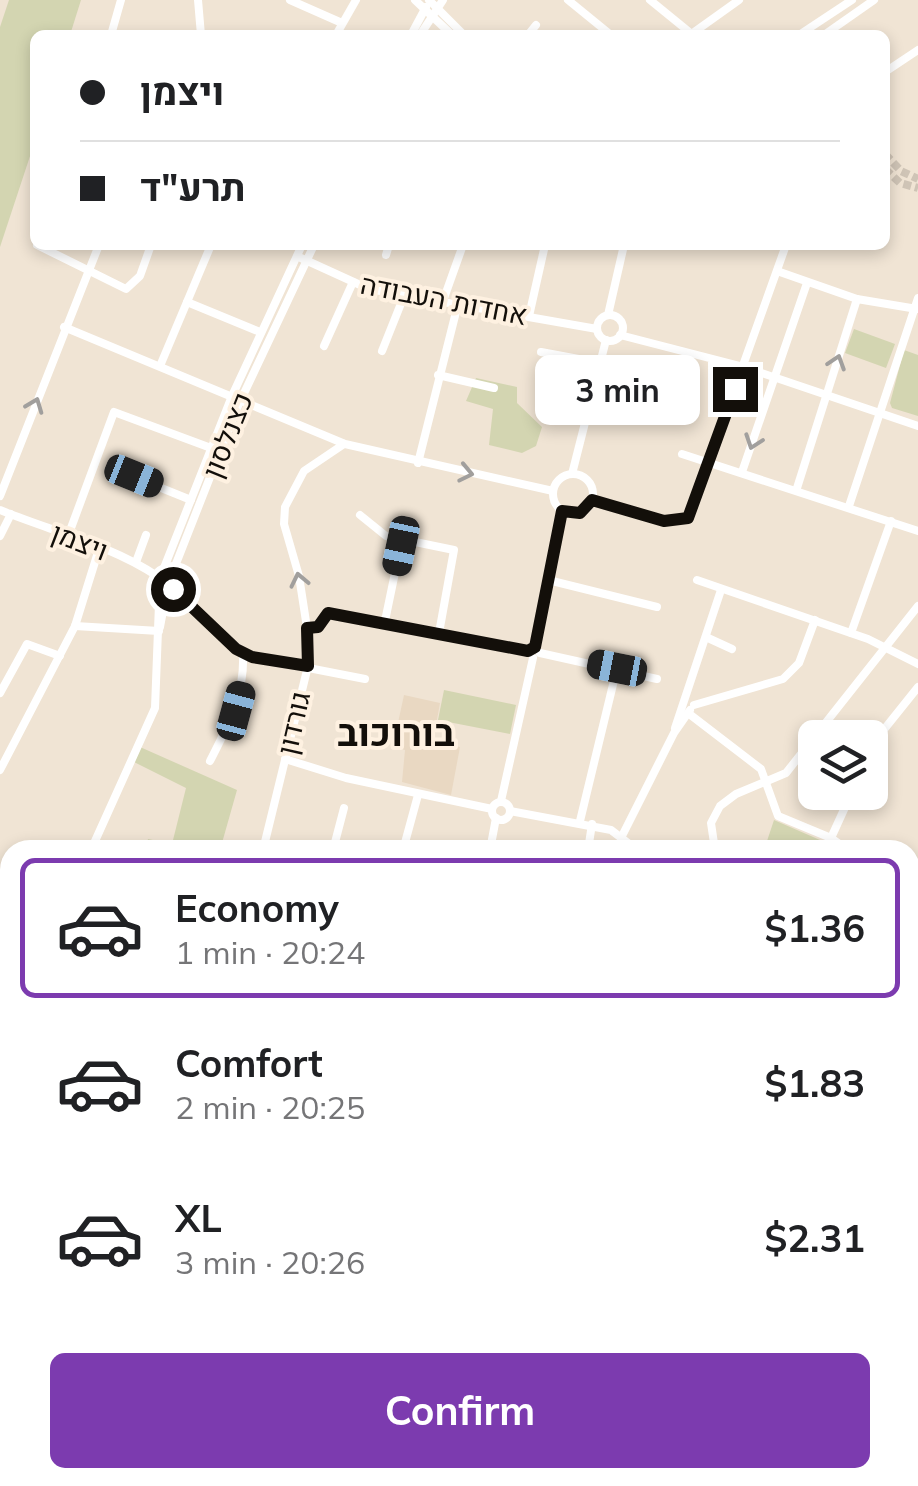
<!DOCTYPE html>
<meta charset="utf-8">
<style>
body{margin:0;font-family:Mulish,Heebo,sans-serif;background:#f6f6f6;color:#202124;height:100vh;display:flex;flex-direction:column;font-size:38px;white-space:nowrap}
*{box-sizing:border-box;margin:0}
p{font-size:32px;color:#757577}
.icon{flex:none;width:55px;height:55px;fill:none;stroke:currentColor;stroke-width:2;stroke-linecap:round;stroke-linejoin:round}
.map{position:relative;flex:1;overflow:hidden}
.details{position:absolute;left:0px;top:840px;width:920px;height:648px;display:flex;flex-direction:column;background:#fff;border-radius:30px 30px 0 0;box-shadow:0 5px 15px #0003}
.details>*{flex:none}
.top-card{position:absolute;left:30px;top:30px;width:860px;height:220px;border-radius:15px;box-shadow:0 5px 15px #0003;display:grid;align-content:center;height:220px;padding:0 50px;background:#fff}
.controls{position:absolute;left:798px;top:720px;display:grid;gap:20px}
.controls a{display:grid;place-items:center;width:90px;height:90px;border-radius:15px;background:#fff;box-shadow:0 5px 15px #0003;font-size:50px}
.end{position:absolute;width:45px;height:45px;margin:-22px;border:12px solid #130f0a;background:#fff;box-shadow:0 0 0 5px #fff}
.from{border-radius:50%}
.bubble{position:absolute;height:70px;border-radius:15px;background:#fff;box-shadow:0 5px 15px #0003;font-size:32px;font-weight:700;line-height:70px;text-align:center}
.car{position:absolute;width:30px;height:60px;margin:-30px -15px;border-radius:12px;box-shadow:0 0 8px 2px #0007;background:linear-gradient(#222 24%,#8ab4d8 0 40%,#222 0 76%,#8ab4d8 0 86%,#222 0)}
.top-card b{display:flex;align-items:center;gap:35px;height:95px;font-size:38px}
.top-card b+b{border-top:2px solid #e0e0e0}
.top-card i{width:25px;height:25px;background:#202124}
ul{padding:18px 0 0;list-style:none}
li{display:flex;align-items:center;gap:30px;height:140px;margin:0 20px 15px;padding:0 30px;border:5px solid transparent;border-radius:15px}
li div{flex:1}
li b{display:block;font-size:38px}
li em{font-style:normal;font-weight:700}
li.active{border-color:#7c3baf}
li>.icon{width:90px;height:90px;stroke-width:1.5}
.action{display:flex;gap:20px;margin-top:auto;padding:20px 50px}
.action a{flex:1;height:115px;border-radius:15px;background:#7c3baf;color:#fff;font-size:40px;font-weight:700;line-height:115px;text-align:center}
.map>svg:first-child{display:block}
.built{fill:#e9d8c2}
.green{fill:#d3d5b1}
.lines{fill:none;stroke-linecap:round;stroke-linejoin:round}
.minor-tunnel{stroke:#cfc4b6;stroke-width:8;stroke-dasharray:8 4;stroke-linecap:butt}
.minor{stroke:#fff;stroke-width:8}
.oneway{stroke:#a19f9d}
.route{stroke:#130f0a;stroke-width:12}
.labels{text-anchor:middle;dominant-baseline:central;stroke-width:8;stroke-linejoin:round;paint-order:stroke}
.street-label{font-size:28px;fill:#130f0a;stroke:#fef1e1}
.district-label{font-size:38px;font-weight:bold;fill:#130f0a;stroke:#fef1e1}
</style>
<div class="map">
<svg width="918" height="1486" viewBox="0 0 918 1486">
<rect width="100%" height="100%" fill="#f0e4d4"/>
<polygon class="built" points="404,695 440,703 433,742 460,747 451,795 402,782 405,750 393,746"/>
<g class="green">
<polygon points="9,0 81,0 70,35 35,35 35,141 0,247 0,27"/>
<polygon points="854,329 895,344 886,368 845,353"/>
<polygon points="904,350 918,355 918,416 892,408 890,403"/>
<polygon points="476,378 517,387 517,403 542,427 536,446 522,453 489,445 493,409 466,401"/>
<polygon points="444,690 516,705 510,734 438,720"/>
<polygon points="140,747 237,790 220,850 145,850 148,839 172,844 186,788 132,761"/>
<polygon points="774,820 843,850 764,850"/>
</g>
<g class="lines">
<g class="minor-tunnel">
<polyline points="885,154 901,171 918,179"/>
<polyline points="885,169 900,183 918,188"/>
</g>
<g class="minor">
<polyline points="198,0 201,35"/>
<polyline points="290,0 342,23"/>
<polyline points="415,0 452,35"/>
<polyline points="429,0 464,35"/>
<polyline points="568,0 611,35"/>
<polyline points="650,0 693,35"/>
<polyline points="111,35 121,0"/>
<polyline points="336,35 356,0"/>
<polyline points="411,35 426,7"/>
<polyline points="420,35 443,0"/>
<polyline points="528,35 536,25"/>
<polyline points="690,35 739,0"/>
<polyline points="799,35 852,0"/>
<polyline points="824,35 874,0"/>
<polyline points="885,72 918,50"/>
<polyline points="37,245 126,289 140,276 151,245"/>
<polyline points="386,255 389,245"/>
<polyline points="301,258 369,289 597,329"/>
<polyline points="777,271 857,299 917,309"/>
<polyline points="443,301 463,245"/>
<polyline points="187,302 260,332"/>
<polyline points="608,315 624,245"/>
<circle cx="610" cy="328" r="13"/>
<polyline points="529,316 545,245"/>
<polyline points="64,327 345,444 553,491"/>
<polyline points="620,335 744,367 918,426"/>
<polyline points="324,346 353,282"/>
<polyline points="382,351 404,296"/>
<polyline points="541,352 600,363"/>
<polyline points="160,366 211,245"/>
<polyline points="438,375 494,388"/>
<polyline points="593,392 641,402"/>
<polyline points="682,454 918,531"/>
<polyline points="418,463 458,304"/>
<polyline points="742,472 807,283"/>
<polyline points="572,474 606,340"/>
<circle cx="573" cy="494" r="20"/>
<polyline points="134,477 191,500"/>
<polyline points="797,488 857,299"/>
<polyline points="0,496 99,245"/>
<polyline points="592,500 665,521 688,519 786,245"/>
<polyline points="849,506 918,298"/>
<path d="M0,510C51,531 111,545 157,576C192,600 216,637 252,657L365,679"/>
<polyline points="360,515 386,536 454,550 439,633"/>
<polyline points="0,536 11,514"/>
<polyline points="68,536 114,412 211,448"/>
<polyline points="136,562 146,535"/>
<polyline points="548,580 657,607"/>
<polyline points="697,580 868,639 918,664"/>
<polyline points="385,621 402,539"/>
<polyline points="75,626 159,631"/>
<polyline points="160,627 168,584 238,406 314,245"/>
<polyline points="307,628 318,627 329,613 529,651"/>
<polyline points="851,633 891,521"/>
<polyline points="708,638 732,649"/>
<polyline points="535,647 562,511"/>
<polyline points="540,653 657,679"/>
<polyline points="0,693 27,644 60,656"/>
<polyline points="694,705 783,679 799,663 815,620"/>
<polyline points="688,713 761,769 778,816 831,838 848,850"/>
<polyline points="675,728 721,590"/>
<polyline points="870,754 882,732 918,687"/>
<polyline points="285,759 346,778 492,809"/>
<path d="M210,761C229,724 245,694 243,652"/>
<polyline points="0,770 75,626 99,549"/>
<polyline points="501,801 533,658"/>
<circle cx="501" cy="811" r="9"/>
<polyline points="510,811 611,830 637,850"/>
<polyline points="580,821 617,668"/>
<polyline points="621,838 674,733 690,710"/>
<polyline points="831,838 852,792"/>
<polyline points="91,850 155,708 160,578 232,396 302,245"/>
<polyline points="263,850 308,666 307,628 299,576 284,524 285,507 304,471 344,444"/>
<polyline points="333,850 344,808"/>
<polyline points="403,850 418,795"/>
<polyline points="490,850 496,818"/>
<polyline points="588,850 592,824"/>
<polyline points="715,850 711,823 720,806 736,794 786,773 918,606"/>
<polyline points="910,879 918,880"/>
<polyline points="916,952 917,991"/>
<polyline points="0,965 10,983"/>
<polyline points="0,1130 10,1125"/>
<polyline points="0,1232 10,1227"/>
<polyline points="0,1242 10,1238"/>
<polyline points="910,1297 918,1310"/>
<polyline points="910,1342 918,1337"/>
<polyline points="0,1346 10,1362"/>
<polyline points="0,1397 10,1402"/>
<polyline points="0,1475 10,1455"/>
<polyline points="193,1478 221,1486"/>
<polyline points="251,1478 252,1486"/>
<polyline points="308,1478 309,1486"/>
<polyline points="444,1478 447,1486"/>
<polyline points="650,1486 650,1478"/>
<polyline points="736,1486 737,1478"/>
</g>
</g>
<defs><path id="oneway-chevron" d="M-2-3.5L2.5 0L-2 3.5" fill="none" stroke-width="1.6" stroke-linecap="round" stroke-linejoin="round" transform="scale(2.5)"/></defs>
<g class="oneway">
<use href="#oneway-chevron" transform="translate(837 362) rotate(-72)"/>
<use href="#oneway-chevron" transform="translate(35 405) rotate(-69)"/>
<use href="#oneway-chevron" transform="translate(753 442) rotate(109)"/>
<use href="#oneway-chevron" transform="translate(466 473) rotate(12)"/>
<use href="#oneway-chevron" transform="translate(299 580) rotate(-102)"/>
</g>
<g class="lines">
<polyline class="route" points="173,589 236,649 252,657 308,666 307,628 318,627 328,613 528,651 535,647 562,511 580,513 592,500 664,521 688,518 735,389"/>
</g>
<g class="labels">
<g class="street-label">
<text transform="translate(444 299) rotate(11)">אחדות העבודה</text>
<text transform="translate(227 435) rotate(-68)">כצנלסון</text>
<text transform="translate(80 541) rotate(21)">ויצמן</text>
<text transform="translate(293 723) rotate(-77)">גורדון</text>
</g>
<g class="district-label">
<text x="396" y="732">בורוכוב</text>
</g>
</g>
</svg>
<div class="controls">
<a><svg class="icon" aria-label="layers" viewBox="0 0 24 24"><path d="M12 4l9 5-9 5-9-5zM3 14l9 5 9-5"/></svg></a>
</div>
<i class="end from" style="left:173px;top:589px"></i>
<i class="end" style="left:735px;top:389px"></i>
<div class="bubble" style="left:535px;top:355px;width:165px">3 min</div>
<i class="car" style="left:134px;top:476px;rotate:112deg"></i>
<i class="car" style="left:401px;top:546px;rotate:192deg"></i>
<i class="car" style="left:617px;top:668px;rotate:281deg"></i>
<i class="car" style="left:236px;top:711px;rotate:15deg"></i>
<div class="top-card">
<b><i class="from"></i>ויצמן</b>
<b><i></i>תרע&quot;ד</b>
</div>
<section class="details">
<ul>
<li class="active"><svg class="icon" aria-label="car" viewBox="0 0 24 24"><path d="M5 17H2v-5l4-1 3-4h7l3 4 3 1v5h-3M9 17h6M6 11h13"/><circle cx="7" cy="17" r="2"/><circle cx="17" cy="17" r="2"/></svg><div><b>Economy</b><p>1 min · 20:24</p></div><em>$1.36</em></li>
<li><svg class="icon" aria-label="car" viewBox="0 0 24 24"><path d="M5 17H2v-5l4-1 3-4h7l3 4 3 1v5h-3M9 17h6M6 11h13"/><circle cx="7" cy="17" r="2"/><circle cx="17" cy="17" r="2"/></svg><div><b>Comfort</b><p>2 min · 20:25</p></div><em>$1.83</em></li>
<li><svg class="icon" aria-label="car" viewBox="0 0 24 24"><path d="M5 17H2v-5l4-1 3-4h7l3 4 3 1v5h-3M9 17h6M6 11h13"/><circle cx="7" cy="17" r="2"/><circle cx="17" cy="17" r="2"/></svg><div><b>XL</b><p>3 min · 20:26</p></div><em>$2.31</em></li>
</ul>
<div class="action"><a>Confirm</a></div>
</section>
</div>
